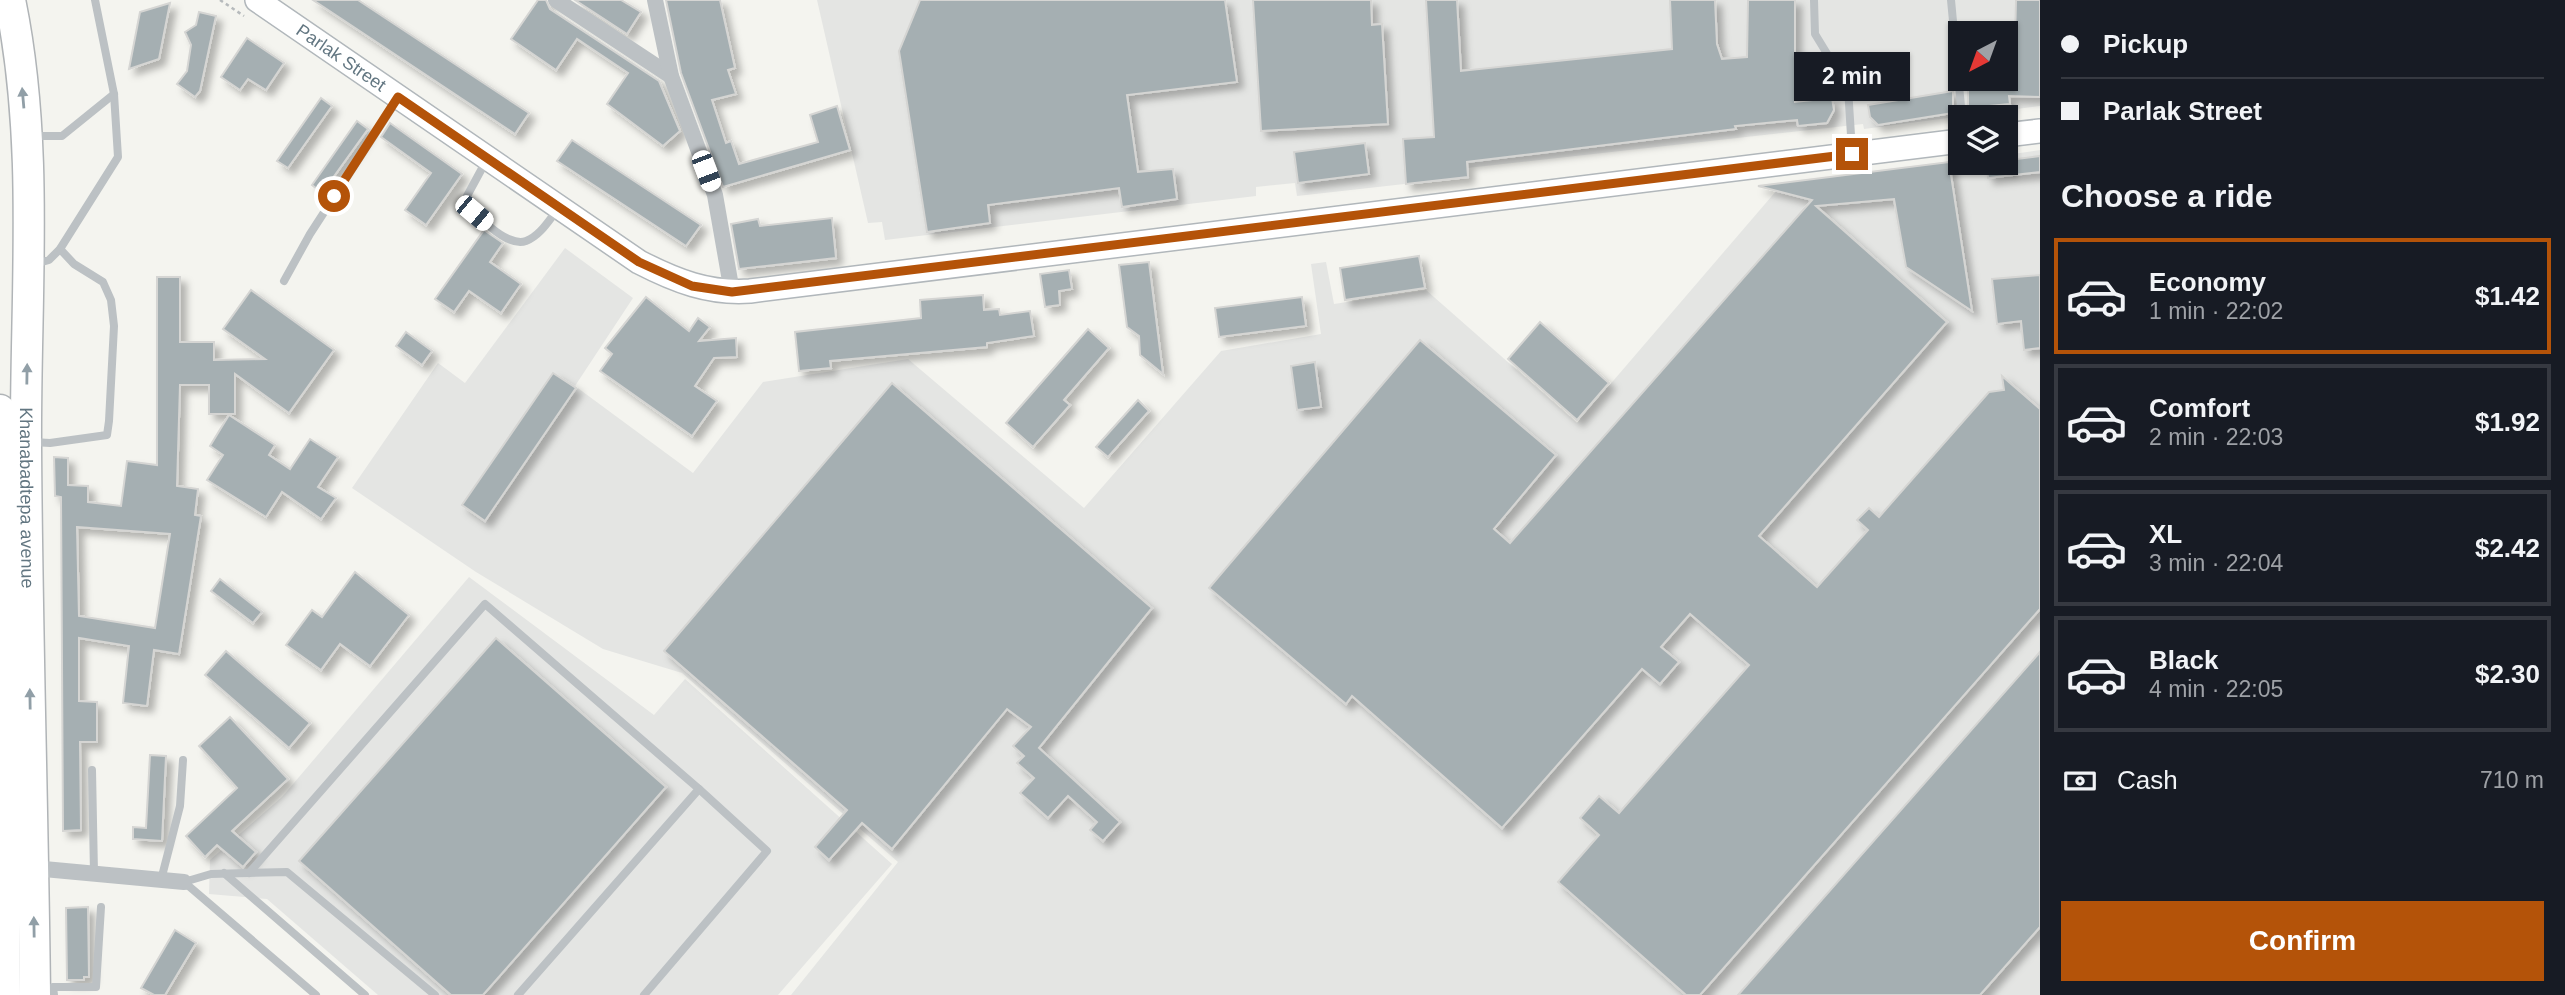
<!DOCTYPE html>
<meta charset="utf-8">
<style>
body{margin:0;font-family:Helvetica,sans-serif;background:#20242c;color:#f1f3f6;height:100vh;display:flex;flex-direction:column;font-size:26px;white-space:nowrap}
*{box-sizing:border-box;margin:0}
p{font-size:23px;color:#9ea1a6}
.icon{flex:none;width:38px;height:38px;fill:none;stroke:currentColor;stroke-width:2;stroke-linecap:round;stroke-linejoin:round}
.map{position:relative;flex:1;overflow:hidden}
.side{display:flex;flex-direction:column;background:#171b24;width:525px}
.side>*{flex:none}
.guide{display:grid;align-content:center;height:154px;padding:0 21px;background:#171b24}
.needle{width:46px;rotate:221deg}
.tools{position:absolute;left:1948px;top:21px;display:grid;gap:14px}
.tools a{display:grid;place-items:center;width:70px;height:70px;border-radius:0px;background:#171b24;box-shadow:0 2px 5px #0004;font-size:35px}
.end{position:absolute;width:32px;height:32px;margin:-16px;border:9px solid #b45309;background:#fff;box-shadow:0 0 0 4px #fff}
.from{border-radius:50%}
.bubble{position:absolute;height:49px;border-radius:0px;background:#171b24;box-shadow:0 2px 5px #0004;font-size:23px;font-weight:700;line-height:49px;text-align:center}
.car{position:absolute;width:21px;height:42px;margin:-21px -10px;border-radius:9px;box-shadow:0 0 5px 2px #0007;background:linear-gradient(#fff 24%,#345 0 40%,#fff 0 76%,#345 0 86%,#fff 0)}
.guide b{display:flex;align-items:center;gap:24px;height:66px;font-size:26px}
.guide b+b{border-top:2px solid #363941}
.guide i{width:18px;height:18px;background:#f1f3f6}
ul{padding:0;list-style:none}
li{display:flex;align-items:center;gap:21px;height:116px;margin:0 14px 10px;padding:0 7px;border:4px solid #363941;border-radius:0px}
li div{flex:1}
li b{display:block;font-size:26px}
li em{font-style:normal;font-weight:700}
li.on{border-color:#b45309}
li>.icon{width:63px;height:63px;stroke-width:1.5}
h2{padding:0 21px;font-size:32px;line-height:84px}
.pay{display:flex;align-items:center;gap:18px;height:77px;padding:0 21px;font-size:26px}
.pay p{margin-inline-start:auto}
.action{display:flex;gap:14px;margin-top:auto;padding:14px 21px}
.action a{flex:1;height:80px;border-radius:0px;background:#b45309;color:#fff;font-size:28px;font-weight:700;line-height:80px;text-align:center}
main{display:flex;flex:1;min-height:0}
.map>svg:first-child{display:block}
.built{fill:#e4e5e3;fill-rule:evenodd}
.building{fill:#a5afb2;stroke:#d5d5d3;stroke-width:2;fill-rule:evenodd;filter:url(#shadow)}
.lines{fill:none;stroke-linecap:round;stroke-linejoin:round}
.secondary-casing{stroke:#b1b7bb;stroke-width:26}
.highway-casing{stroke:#b0b4b7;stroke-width:33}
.path{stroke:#b6babc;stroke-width:2.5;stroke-dasharray:3.5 3.5;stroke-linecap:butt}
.lane{stroke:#bcc1c4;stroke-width:8}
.street{stroke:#bcc1c4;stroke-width:16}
.secondary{stroke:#fff;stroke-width:23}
.highway{stroke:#fff;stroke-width:30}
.oneway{fill:#919fa7}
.route{stroke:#b45309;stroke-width:9}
.labels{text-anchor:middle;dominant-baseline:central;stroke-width:7;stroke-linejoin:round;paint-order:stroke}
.street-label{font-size:18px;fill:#627681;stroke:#fff}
</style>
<main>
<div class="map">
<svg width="2040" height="995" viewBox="0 0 2040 995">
<defs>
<filter id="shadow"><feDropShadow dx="6" dy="6" stdDeviation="3.5" flood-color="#0004"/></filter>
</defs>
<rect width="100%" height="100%" fill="#f4f4ef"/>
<g class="built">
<path d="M817,0H2040V106L1864,129L1863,124L1467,168V177L1297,196L1295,183L1256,187V196L885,240L882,222L868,223ZM1960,33H2006V79H1960Z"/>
<polygon points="2040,150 2040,995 791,995 898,862 682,673 603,649 476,572 352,488 438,363 465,383 565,248 633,298 575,386 693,473 763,382 908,359 1084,508 1221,351 1321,334 1311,264 1326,262 1334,304 1426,290 1577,423 1783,183 1960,161 2006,163 2006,155"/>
<polygon points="469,577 654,715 685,679 892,864 778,995 378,995 267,899 209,894 210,860 282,797"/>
</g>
<g class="building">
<polygon points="313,0 358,0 529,113 515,134"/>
<polygon points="538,0 546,0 550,9 659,81 680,131 663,146 607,104 628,73 577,39 556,70 511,39"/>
<polygon points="575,0 621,0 641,12 627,34"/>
<polygon points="666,0 720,0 735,68 728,70 736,94 712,100 726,143 731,141 739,164 818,142 810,115 837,106 850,150 723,187 681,73"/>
<polygon points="920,0 1225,0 1237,82 1127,95 1138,172 1173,169 1177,199 1122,207 1119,188 988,205 990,223 927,232 899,51"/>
<polygon points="1253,0 1371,0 1372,25 1382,24 1388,124 1261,131"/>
<polygon points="1426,0 1457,0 1461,71 1672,49 1670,0 1715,0 1717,44 1722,59 1747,57 1748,0 1795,0 1795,102 1832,98 1834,110 1827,123 1798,126 1797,120 1735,126 1736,129 1467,162 1468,177 1406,184 1403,139 1434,137"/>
<polygon points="2016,0 2040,0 2040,97 2009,96 2010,104 1968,108 1968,87 2014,82"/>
<polygon points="170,3 159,59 129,69 140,12"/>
<polygon points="199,12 216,16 200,91 195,97 177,84 187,71 191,45 185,32 196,25"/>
<polygon points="247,38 284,63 266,90 248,79 240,90 221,77"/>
<polygon points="1953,91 1953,113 1878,125 1870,117 1868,105"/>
<polygon points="321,98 332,106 288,168 277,161"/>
<polygon points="357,121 368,129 322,193 312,185"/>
<polygon points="390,123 462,174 426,225 405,210 431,173 381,137"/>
<polygon points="572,140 701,225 686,246 557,161"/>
<polygon points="1365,143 1369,174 1298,183 1294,152"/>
<polygon points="2040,156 2040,172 1988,178 1986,163"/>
<polygon points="1949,162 1972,311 1906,267 1894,199 1816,206 1947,322 1759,536 1817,587 1868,530 1857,520 1869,508 1879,517 1989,392 2004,390 2002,376 2040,409 2040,609 1700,995 1686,995 1558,882 1599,835 1580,818 1599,796 1619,813 1749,665 1690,614 1661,647 1679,662 1660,684 1642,669 1502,828 1352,696 1346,704 1209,588 1420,340 1556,455 1494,529 1510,543 1812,200 1758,186"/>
<polygon points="832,218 836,258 739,269 731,224 758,219 760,226"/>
<polygon points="484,230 503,243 490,262 521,284 501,313 469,291 454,312 435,299"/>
<polygon points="1419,256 1425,288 1345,300 1340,268"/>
<polygon points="1149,262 1163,374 1140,355 1139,336 1127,327 1119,265"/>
<polygon points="1069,270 1072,289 1059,291 1060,305 1045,307 1040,274"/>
<polygon points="2040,275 2040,348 2024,350 2021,321 1997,324 1992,279"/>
<path d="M157,277H180V342H214V360L265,359L223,329L251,290L334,350L289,413L235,374V414H209V385H180L177,486L198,489L195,515L201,516L179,654L154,650L147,706L123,703L129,646L79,638V701L97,702V742H80L81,830L63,831L61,497L55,496L54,457L68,458V485L88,486V502L121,506L127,461L157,465ZM77,527L170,534L155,628L79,616Z"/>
<polygon points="983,295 984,310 999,309 1000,315 1030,311 1034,336 987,343 987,347 830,361 831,368 799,371 795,332 921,318 920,300"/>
<polygon points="646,297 689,331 698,318 710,327 699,341 736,338 737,357 714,358 695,386 717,401 692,436 600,371 612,354 605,348"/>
<polygon points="1302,297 1306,326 1219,337 1215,308"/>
<polygon points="1540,322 1609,383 1577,420 1508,359"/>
<polygon points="1088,329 1109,348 1064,400 1070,405 1033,447 1006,423"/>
<polygon points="406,332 432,351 422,365 396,346"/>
<polygon points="1315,362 1321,407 1297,410 1291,366"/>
<polygon points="553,373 576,388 485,521 462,505"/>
<polygon points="892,383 1152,608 1039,748 1120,822 1103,841 1090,830 1097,822 1068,796 1048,818 1020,793 1034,778 1017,763 1024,756 1013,746 1031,727 1007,709 892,849 862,823 829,860 815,847 847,810 664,651"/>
<polygon points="1138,400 1149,411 1108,457 1096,447"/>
<polygon points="229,415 275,445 269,455 290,469 310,439 338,457 318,487 336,498 321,519 282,492 266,517 207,480 223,455 210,446"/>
<polygon points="355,572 409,615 370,666 340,644 321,670 286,645 312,610 322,617"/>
<polygon points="220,579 262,612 253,623 211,591"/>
<polygon points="496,638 666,787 483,995 451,995 299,861"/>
<polygon points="226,651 310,723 289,748 205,675"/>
<polygon points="2040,652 2040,927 1980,995 1738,995"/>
<polygon points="230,717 288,779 232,831 256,852 243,867 217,845 205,857 186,836 237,788 199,746"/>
<polygon points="150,755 166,756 162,841 133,839 133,827 146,828"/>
<polygon points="88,907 89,977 84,977 84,980 67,980 66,908"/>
<polygon points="175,930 196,943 165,995 154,995 141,988"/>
</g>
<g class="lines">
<g class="secondary-casing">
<g id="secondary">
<path id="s1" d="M257,0L639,262C676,281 709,294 750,291L1960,141"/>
<polyline points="2006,135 2040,131"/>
</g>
</g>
<g class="highway-casing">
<g id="highway">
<path id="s2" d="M10,0C40,145 25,297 26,444C27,628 33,811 35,995"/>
<polyline points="0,410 5,995"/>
</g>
</g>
<polyline class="path" points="220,0 244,16"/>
<g class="lane">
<polyline points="1814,0 1815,34 1848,88 1852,151"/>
<polyline points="1951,0 1962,117"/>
<polyline points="30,136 62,136 114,94"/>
<path d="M486,161L467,196C471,213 507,248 526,241C540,236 549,220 558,209"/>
<polyline points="35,264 49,260 60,249 118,157 114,94 95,0"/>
<polyline points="284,281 310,234 397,100"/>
<polyline points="33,442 50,443 107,435 109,421 114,326 111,300 103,282 74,264 60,249"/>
<polyline points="92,770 94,873"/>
<polyline points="224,873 365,995"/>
<polyline points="249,873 485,604 699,789 518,995"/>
<polyline points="161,880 180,806 183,760"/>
<polyline points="184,882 211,874 287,872 435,995"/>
<polyline points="184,882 316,995"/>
<polyline points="54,995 53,987 96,987 101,907"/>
<polyline points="644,995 767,851 699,789"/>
</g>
<g class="street">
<polyline points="556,0 671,76"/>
<polyline points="655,0 671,76 715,195 732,292"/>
<polyline points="33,868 184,882"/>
</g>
<use href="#secondary" class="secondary"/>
<use href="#highway" class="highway"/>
</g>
<defs><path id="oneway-solid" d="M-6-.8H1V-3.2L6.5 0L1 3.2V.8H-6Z" transform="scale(1.75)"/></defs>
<g class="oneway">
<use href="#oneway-solid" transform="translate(23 98) rotate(-95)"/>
<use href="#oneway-solid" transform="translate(27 374) rotate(-89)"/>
<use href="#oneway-solid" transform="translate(30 699) rotate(-91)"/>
<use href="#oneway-solid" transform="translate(34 927) rotate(-91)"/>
</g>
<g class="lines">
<polyline class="route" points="334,196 398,97 639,262 692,286 732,292 1852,154"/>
</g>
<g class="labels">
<g class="street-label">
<text stroke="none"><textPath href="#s1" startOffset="102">Parlak Street</textPath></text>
<text stroke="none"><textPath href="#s2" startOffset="499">Khanabadtepa avenue</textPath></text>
</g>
</g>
</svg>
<div class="tools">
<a><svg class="needle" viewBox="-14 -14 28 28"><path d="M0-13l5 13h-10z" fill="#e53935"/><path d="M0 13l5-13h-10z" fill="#9ea1a6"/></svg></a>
<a><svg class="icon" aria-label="layers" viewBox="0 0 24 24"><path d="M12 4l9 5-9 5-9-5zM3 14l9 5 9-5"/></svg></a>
</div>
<i class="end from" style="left:334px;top:196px"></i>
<i class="end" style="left:1852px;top:154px"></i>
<div class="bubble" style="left:1794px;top:52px;width:116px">2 min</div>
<i class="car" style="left:706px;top:171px;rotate:159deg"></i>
<i class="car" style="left:474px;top:213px;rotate:130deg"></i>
</div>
<section class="side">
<div class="guide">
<b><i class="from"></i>Pickup</b>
<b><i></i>Parlak Street</b>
</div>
<h2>Choose a ride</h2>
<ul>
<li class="on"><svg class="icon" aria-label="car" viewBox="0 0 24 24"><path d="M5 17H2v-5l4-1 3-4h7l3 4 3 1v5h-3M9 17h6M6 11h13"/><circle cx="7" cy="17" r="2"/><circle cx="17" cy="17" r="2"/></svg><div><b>Economy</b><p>1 min · 22:02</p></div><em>$1.42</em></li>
<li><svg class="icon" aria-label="car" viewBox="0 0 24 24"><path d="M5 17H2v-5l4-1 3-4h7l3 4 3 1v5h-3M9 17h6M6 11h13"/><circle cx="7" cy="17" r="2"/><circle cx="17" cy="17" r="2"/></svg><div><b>Comfort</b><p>2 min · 22:03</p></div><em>$1.92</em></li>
<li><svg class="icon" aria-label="car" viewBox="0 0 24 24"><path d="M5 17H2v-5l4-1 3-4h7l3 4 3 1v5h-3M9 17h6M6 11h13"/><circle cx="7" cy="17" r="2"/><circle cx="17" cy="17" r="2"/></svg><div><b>XL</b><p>3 min · 22:04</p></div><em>$2.42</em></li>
<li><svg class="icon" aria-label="car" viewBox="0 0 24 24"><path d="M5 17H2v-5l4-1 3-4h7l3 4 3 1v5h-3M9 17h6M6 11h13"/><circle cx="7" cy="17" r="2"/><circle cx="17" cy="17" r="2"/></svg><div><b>Black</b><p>4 min · 22:05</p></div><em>$2.30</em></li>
</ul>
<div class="pay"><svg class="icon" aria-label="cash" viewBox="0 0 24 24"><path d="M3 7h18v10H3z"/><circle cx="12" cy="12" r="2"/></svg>Cash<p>710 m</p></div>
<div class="action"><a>Confirm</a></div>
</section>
</main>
